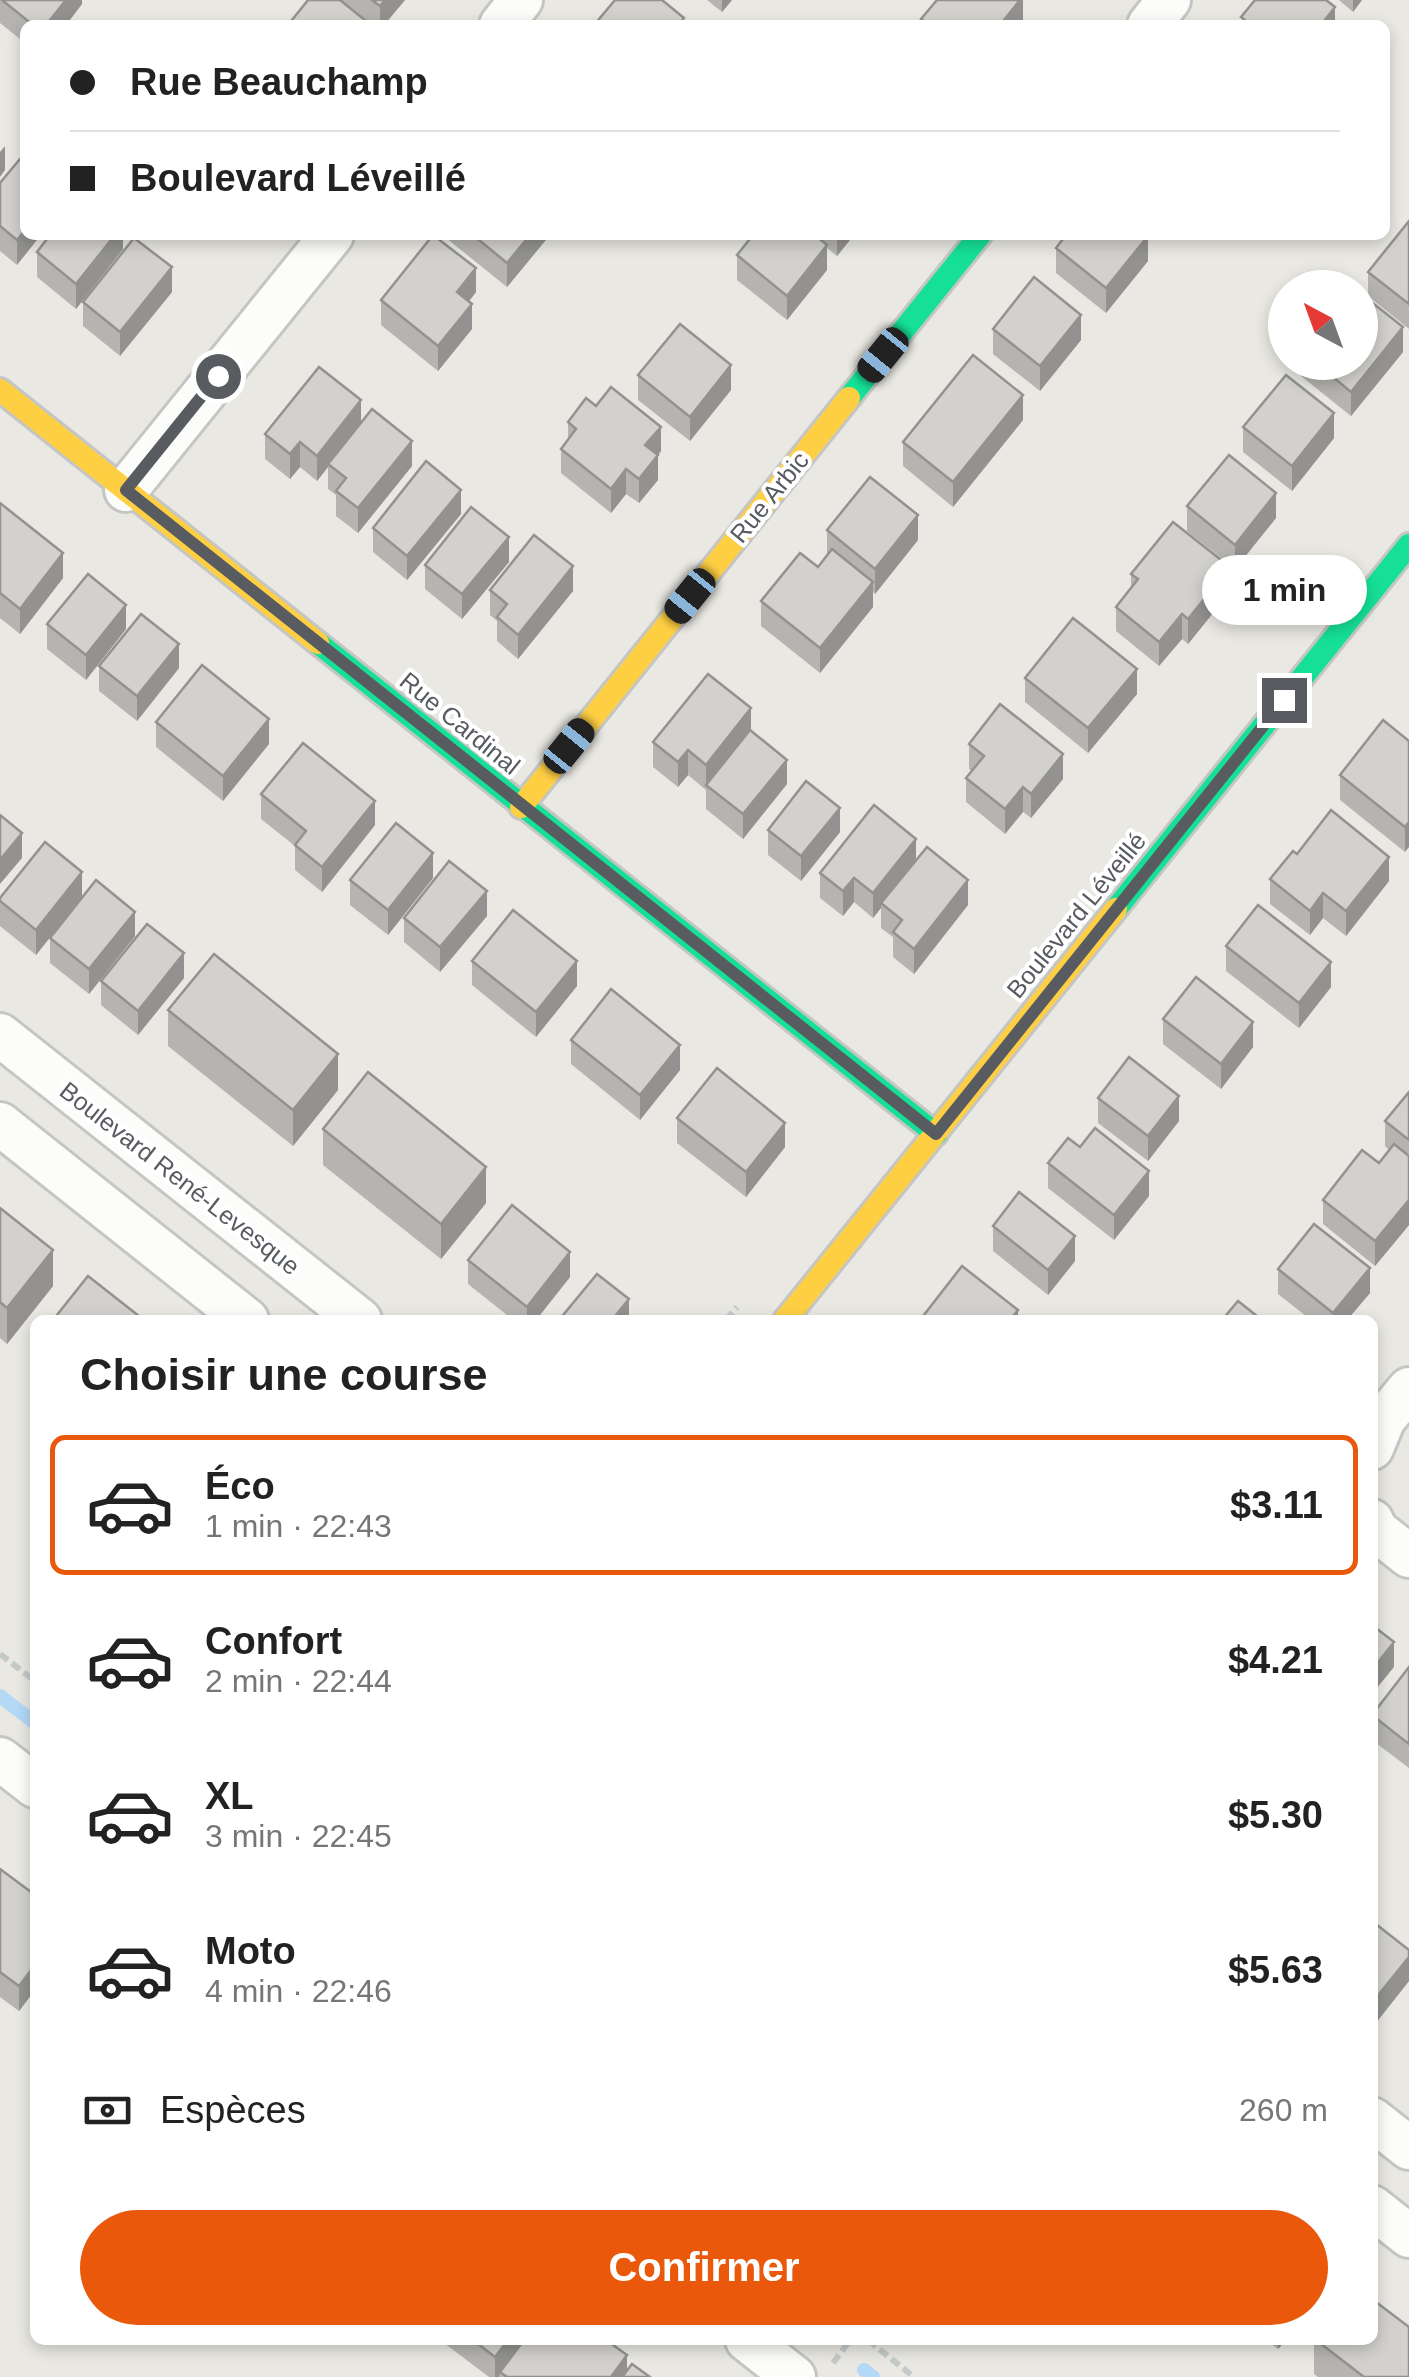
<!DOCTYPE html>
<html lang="fr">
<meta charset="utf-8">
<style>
body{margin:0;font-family:Helvetica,sans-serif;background:#f2f2f2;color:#222;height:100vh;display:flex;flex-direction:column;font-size:38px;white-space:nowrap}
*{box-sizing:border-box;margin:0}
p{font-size:32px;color:#767676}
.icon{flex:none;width:55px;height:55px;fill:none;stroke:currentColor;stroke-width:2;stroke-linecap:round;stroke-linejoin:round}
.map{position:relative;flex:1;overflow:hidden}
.sheet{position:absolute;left:30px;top:1315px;width:1348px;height:1030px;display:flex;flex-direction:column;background:#fff;border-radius:15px;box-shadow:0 5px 15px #0003}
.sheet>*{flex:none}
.hud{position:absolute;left:20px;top:20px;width:1370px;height:220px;border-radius:15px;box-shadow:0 5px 15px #0003;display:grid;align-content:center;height:220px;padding:0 50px;background:#fff}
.needle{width:65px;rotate:319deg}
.fabs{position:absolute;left:1268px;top:270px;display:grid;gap:20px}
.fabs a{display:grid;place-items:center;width:110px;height:110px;border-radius:50%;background:#fff;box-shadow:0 5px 15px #0003;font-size:50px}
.end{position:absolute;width:45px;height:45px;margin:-22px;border:12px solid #585c61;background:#fff;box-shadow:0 0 0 5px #fff}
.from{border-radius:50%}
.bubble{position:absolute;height:70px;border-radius:35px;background:#fff;box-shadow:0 5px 15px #0003;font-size:32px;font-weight:600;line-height:70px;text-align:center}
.car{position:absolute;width:30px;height:60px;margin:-30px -15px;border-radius:12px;box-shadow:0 0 8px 2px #0007;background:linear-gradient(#222 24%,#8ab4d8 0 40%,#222 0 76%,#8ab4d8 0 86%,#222 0)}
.hud b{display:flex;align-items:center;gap:35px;height:95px;font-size:38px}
.hud b+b{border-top:2px solid #e0e0e0}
.hud i{width:25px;height:25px;background:#222}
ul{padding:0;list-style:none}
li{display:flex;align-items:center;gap:30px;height:140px;margin:0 20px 15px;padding:0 30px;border:5px solid transparent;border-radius:15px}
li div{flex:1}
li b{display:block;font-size:38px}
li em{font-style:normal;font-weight:600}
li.on{border-color:#ea580c}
li>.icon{width:90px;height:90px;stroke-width:1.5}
h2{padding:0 50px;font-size:45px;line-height:120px}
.pay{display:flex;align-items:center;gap:25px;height:110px;padding:0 50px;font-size:38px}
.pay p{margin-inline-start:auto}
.button{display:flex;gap:20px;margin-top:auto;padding:20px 50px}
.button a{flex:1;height:115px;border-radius:60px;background:#ea580c;color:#fff;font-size:40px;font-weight:600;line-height:115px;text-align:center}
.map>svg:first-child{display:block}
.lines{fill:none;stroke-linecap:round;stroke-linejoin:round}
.stream{stroke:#b3d9f6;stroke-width:14}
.street-casing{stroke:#c5c5c3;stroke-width:48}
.fast-casing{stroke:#c5c6c4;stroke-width:28}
.slow-casing{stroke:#c5c6c4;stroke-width:28}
.path{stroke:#c4cac7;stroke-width:6;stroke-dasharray:10 5;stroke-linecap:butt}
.street{stroke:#fcfcfb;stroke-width:42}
.fast{stroke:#16e098;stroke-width:22}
.slow{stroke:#ffcf43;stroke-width:22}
.wall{fill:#b5b4b0}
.shaded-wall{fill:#939290}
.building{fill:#d2d1cd;stroke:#939290;stroke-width:2.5}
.route{stroke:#585c61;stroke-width:12}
.labels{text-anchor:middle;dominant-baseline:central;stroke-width:8;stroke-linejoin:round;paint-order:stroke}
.street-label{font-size:25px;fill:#585c61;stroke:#fff}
</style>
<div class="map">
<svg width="1409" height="2377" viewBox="0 0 1409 2377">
<rect width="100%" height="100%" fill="#e9e8e2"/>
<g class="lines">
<g class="stream">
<polyline points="0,1696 35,1723"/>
<polyline points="864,2370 873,2377"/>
</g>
<g class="street-casing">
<g id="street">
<polyline points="501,25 521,0"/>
<polyline points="1149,25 1169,0"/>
<polyline points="126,490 332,235"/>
<polyline points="0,1035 360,1320"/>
<polyline points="0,1124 247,1320"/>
<polyline points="1372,1448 1384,1419 1409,1389"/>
<polyline points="1372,1521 1376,1530 1409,1556"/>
<polyline points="0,1759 35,1786"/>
<polyline points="1372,2119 1409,2148"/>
<polyline points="1372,2207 1409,2236"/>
<polyline points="747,2340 794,2377"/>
</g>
</g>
<g class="fast-casing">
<g id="fast">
<polyline points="849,398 980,235"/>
<polyline points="318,643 936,1134"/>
<polyline points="1116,909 1409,545"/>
</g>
</g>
<g class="slow-casing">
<g id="slow">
<polyline points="0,390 318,643"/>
<polyline points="521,807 849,398"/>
<polyline points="785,1320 1116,909"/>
</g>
</g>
<g class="path">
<polyline points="726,1320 737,1307"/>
<polyline points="0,1654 35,1681"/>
<polyline points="868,2340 914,2377"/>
<polyline points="833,2363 850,2340"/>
</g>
<use href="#street" class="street"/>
<use href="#fast" class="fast"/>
<use href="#slow" class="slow"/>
</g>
<g class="wall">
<polygon points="0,0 82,0 82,4 66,25 25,25 25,43 0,23"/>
<polygon points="341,0 405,0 384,25 372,25"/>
<polygon points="707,0 732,0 722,12"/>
<polygon points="1339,0 1362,0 1353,12"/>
<polygon points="20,159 17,265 0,251 0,183"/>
<polygon points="1409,221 1409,329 1368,296 1368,272"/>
<polygon points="123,235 123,249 76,309 37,277 37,252"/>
<polygon points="446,235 550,235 507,287 446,238"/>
<polygon points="753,235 854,235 837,256 827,248 827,270 787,320 737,280 737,255"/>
<polygon points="1056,248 1148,261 1106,313 1056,273"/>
<polygon points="172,292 120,356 83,326 83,302"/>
<polygon points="476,292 469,301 472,329 438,371 381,325 381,300"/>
<polygon points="993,329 1081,340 1040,391 993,354"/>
<polygon points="1403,352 1351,416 1301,376 1301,362 1360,362"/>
<polygon points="638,375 731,390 690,441 638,400"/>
<polygon points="596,406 661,451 658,455 658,480 639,503 626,494 611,513 561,473 561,449 568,440 568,422"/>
<polygon points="1023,420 953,507 903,466 903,442"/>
<polygon points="361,422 412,466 358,533 336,516 336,495 328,489 328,467 317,481 300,467 290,479 265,459 265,434"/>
<polygon points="1243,427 1334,438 1292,491 1243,452"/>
<polygon points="0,503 63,578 20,634 0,618"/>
<polygon points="1187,506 1276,518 1235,569 1187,531"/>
<polygon points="461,514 407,580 373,552 373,528"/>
<polygon points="827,530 918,540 875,594 873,592 873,607 820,673 761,626 761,601 818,567 827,555"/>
<polygon points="509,562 462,619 425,589 425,565"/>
<polygon points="1131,574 1230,592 1188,644 1182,639 1159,666 1116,631 1116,607 1131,587"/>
<polygon points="490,590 573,591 518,659 497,641 497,621 490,615"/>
<polygon points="47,624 126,629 86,680 47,649"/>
<polygon points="99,666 179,668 137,721 99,691"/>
<polygon points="1025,678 1137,694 1088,753 1025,702"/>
<polygon points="156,722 269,744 223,801 156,747"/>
<polygon points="751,731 787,784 743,839 706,809 706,790 688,775 678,787 653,767 653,742"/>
<polygon points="1409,741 1405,852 1340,800 1340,775"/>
<polygon points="969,744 1063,779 1031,818 1023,812 1005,834 966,802 966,778 972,771 969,769"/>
<polygon points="261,794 375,825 322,892 295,870 295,846 261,819"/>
<polygon points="768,830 840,832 801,881 768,855"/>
<polygon points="916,859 968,905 914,974 893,957 893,937 881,928 881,908 873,918 854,902 843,916 820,898 820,873"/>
<polygon points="433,878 388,935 350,905 350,880"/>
<polygon points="1270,879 1389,881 1346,936 1323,918 1310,935 1270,904"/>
<polygon points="82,897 36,955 0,926 0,898"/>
<polygon points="487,916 440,972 404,942 404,918"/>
<polygon points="135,936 89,994 50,963 50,938"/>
<polygon points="1226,946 1331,987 1299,1028 1226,971"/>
<polygon points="472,961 577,986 536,1037 472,985"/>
<polygon points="184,978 138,1035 101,1005 101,981"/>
<polygon points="168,1010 338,1090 293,1146 168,1046"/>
<polygon points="1163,1019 1253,1047 1221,1089 1163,1044"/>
<polygon points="571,1040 680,1070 640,1120 571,1064"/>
<polygon points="1409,1092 1409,1225 1375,1266 1323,1224 1323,1200 1379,1163 1389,1150 1385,1146 1385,1121"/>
<polygon points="1098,1098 1179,1121 1148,1161 1098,1123"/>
<polygon points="677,1118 785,1147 746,1197 677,1143"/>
<polygon points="323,1129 486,1203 441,1259 323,1165"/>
<polygon points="1048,1163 1149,1196 1114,1240 1048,1188"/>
<polygon points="0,1208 53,1286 7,1344 0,1338"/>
<polygon points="993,1226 1075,1261 1048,1295 993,1251"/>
<polygon points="468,1260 570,1277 536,1320 513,1320 468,1284"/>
<polygon points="1278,1269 1370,1293 1347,1320 1311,1320 1278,1294"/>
<polygon points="1409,1667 1409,1768 1372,1740 1372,1714"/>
<polygon points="0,1869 35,1990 19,2011 0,1997"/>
<polygon points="1372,1921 1409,1950 1409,1981 1375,2024 1372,2022"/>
<polygon points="35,1991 35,2020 33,2018 33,1994"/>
<polygon points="440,2340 606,2340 627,2370 650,2377 489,2377"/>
<polygon points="1266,2340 1286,2340 1278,2349"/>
<polygon points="1314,2340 1372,2340 1409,2377 1318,2377 1314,2374"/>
</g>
<g class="shaded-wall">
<polygon points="66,0 82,0 82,4 66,25 46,25"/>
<polygon points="385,0 405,0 384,25 380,25 380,6"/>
<polygon points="722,0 732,0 722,12"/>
<polygon points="1020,0 1023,0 1023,21 1020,25 1000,25"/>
<polygon points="1353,0 1362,0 1353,12"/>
<polygon points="1335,7 1335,25 1321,25"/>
<polygon points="5,146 5,170 0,177 0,152"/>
<polygon points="25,230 25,235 41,235 17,265 17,240"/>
<polygon points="115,235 123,235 123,249 76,309 76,284"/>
<polygon points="530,235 550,235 507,287 507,263"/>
<polygon points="837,235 854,235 837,256"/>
<polygon points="1148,236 1148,261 1106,313 1106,288"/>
<polygon points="827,245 827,270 787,320 787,296"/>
<polygon points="172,267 172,292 120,356 120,332"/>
<polygon points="476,268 476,292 457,317 457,292"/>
<polygon points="472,304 472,329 438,371 438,346"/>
<polygon points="1081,315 1081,340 1040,391 1040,366"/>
<polygon points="1403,327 1403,352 1351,416 1351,392"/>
<polygon points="731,365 731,390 690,441 690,417"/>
<polygon points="1023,395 1023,420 953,507 953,482"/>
<polygon points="361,400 361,425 328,464 328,467 317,481 317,456"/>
<polygon points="1334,413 1334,438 1292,491 1292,466"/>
<polygon points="661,427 661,451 645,470 645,445"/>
<polygon points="412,441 412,466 358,533 358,508"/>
<polygon points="300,442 300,467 290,479 290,454"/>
<polygon points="658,455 658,480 639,503 639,479"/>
<polygon points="626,469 626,494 611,513 611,489"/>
<polygon points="461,490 461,514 407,580 407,556"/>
<polygon points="1276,493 1276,518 1235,569 1235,545"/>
<polygon points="918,515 918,540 875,594 875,569"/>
<polygon points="509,537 509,562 462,619 462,594"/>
<polygon points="63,553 63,578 20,634 20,609"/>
<polygon points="573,566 573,591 518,659 518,635"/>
<polygon points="1230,567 1230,592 1188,644 1188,619"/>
<polygon points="873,582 873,607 820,673 820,648"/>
<polygon points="126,605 126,629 86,680 86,655"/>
<polygon points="1182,614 1182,639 1159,666 1159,642"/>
<polygon points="179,644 179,668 137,721 137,696"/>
<polygon points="1137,669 1137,694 1088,753 1088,728"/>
<polygon points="751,708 751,733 706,785 706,765"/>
<polygon points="269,719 269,744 223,801 223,776"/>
<polygon points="688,750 688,775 678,787 678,762"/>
<polygon points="1063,754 1063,779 1031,818 1031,794"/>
<polygon points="787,760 787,784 743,839 743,814"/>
<polygon points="1023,787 1023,812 1005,834 1005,809"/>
<polygon points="375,801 375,825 322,892 322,867"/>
<polygon points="840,808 840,832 801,881 801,856"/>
<polygon points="1409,822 1409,847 1405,852 1405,827"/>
<polygon points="22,833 22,858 0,884 0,860"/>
<polygon points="916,839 916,864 881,903 881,908 873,918 873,893"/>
<polygon points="433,853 433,878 388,935 388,910"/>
<polygon points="1389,857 1389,881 1346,936 1346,911"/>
<polygon points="82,872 82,897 36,955 36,930"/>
<polygon points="854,878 854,902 843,916 843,891"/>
<polygon points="968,880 968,905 914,974 914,949"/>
<polygon points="487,891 487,916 440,972 440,947"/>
<polygon points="1323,893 1323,918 1310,935 1310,911"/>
<polygon points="135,912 135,936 89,994 89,969"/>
<polygon points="184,953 184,978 138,1035 138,1011"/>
<polygon points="577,961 577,986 536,1037 536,1012"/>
<polygon points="1331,962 1331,987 1299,1028 1299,1003"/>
<polygon points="1253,1022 1253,1047 1221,1089 1221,1064"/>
<polygon points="680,1045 680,1070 640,1120 640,1095"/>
<polygon points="338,1054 338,1090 293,1146 293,1110"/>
<polygon points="1179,1096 1179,1121 1148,1161 1148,1136"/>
<polygon points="785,1123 785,1147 746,1197 746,1172"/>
<polygon points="486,1167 486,1203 441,1259 441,1224"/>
<polygon points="1149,1171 1149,1196 1114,1240 1114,1215"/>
<polygon points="1409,1200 1409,1225 1375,1266 1375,1241"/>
<polygon points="1075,1236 1075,1261 1048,1295 1048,1270"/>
<polygon points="53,1250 53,1286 7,1344 7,1308"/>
<polygon points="570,1252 570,1277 536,1320 527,1320 527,1307"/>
<polygon points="1370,1268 1370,1293 1347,1320 1333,1320 1333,1313"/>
<polygon points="629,1299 629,1320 612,1320"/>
<polygon points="1018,1310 1018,1320 1010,1320"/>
<polygon points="1394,1642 1394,1667 1372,1694 1372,1670"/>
<polygon points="1409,1957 1409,1981 1375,2024 1375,1999"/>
<polygon points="35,1965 35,1990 19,2011 19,1986"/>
<polygon points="508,2340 526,2340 500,2372 499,2377 495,2377 495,2357"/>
<polygon points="1278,2340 1286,2340 1278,2349"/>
<polygon points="627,2355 627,2377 611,2377"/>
</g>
<g class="building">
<polygon points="2,0 66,0 46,25 33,25"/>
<polygon points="308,0 340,0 371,25 288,25"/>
<polygon points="372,0 385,0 380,6"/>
<polygon points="615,0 662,0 684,18 678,25 596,25 595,24"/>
<polygon points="937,0 1020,0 1000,25 929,25 921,19"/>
<polygon points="1255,0 1326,0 1335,7 1321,25 1251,25 1241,17"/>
<polygon points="20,159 25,163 25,230 17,240 0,226 0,183"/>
<polygon points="1409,221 1409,304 1368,272"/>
<polygon points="50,235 115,235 76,284 37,252"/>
<polygon points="433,235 476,268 457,292 472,304 438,346 381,300"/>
<polygon points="473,235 530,235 507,263"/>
<polygon points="753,235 815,235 827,245 787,296 737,255"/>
<polygon points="1066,235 1146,235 1148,236 1106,288 1056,248"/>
<polygon points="134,238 172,267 120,332 83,302"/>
<polygon points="1034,277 1081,315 1040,366 993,329"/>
<polygon points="1360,293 1403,327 1351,392 1315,362 1360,362"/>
<polygon points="680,324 731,365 690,417 638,375"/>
<polygon points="973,355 1023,395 953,482 903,442"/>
<polygon points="319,367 361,400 317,456 300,442 290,454 265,434"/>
<polygon points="1286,375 1334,413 1292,466 1243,427"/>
<polygon points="611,387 661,427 645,445 658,455 639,479 626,469 611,489 561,449 576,429 568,422 586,398 596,406"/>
<polygon points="372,409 412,441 358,508 336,491 346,478 328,464"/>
<polygon points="1229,455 1276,493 1235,545 1187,506"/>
<polygon points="426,461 461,490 407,556 373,528"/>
<polygon points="870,477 918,515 875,569 827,530"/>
<polygon points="0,503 63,553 20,609 0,593"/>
<polygon points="471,507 509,537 462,594 425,565"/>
<polygon points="1173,522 1230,567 1188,619 1182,614 1159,642 1116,607 1138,579 1131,574"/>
<polygon points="534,535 573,566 518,635 497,617 507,604 490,590"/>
<polygon points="832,549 873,582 820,648 761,601 800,553 818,567"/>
<polygon points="88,574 126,605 86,655 47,624"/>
<polygon points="141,614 179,644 137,696 99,666"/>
<polygon points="1073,618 1137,669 1088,728 1025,678"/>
<polygon points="202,665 269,719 223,776 156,722"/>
<polygon points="708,674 751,708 706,765 688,750 678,762 653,742"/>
<polygon points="1000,704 1063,754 1031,794 1023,787 1005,809 966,778 984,756 969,744"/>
<polygon points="1383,720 1409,741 1409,822 1405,827 1340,775"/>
<polygon points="750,730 787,760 743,814 706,785"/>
<polygon points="303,743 375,801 322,867 295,845 306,831 261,794"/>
<polygon points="806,781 840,808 801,856 768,830"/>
<polygon points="874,805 916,839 873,893 854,878 843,891 820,873"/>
<polygon points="1331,810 1389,857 1346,911 1323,893 1310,911 1270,879 1293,851 1297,854"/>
<polygon points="0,815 22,833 0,860"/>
<polygon points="396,823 433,853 388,910 350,880"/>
<polygon points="45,842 82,872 36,930 0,901 0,898"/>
<polygon points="927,847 968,880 914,949 893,932 902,920 881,903"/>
<polygon points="449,861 487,891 440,947 404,918"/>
<polygon points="96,880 135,912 89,969 50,938"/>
<polygon points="1258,905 1331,962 1299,1003 1226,946"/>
<polygon points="513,910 577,961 536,1012 472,961"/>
<polygon points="147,924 184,953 138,1011 101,981"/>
<polygon points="214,954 338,1054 293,1110 168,1010"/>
<polygon points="1196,977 1253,1022 1221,1064 1163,1019"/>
<polygon points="611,989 680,1045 640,1095 571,1040"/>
<polygon points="1129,1057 1179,1096 1148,1136 1098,1098"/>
<polygon points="717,1068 785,1123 746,1172 677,1118"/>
<polygon points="368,1072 486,1167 441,1224 323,1129"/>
<polygon points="1409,1092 1409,1140 1385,1121"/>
<polygon points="1095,1128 1149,1171 1114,1215 1048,1163 1068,1138 1080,1147"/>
<polygon points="1394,1144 1409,1156 1409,1200 1375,1241 1323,1200 1362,1150 1379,1163"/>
<polygon points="1019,1192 1075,1236 1048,1270 993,1226"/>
<polygon points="512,1205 570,1252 527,1307 468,1260"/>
<polygon points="0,1208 53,1250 7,1308 0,1302"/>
<polygon points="1314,1224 1370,1268 1333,1313 1278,1269"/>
<polygon points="962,1266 1018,1310 1010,1320 920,1320"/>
<polygon points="597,1274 629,1299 612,1320 559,1320"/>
<polygon points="88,1276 144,1320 53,1320"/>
<polygon points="1238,1301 1262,1320 1222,1320"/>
<polygon points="1372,1625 1394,1642 1372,1670"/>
<polygon points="1409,1667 1409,1744 1372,1715"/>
<polygon points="0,1869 35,1895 35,1965 19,1986 0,1972"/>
<polygon points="1372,1921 1409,1950 1409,1957 1375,1999 1372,1997"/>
<polygon points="1372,2299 1409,2327 1409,2377 1364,2377 1316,2340 1372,2340"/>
<polygon points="473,2340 508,2340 495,2357"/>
<polygon points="524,2340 606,2340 627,2355 611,2377 507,2377 500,2372"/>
<polygon points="632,2364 650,2377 622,2377"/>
</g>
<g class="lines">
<polyline class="route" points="218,376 126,490 936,1134 1284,700"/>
</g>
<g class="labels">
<g class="street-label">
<text transform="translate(769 497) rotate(-51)">Rue Arbic</text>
<text transform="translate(460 723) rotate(39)">Rue Cardinal</text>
<text transform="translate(1076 915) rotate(-51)">Boulevard Léveillé</text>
<text transform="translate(180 1178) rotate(38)">Boulevard René-Levesque</text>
</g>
</g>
</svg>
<div class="fabs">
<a><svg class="needle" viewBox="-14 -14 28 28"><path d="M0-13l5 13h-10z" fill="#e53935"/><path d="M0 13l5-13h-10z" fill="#767676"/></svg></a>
</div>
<i class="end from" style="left:218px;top:376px"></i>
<i class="end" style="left:1284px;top:700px"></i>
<div class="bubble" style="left:1202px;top:555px;width:165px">1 min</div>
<i class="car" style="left:883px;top:355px;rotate:219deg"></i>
<i class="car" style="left:690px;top:596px;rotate:219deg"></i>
<i class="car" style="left:569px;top:746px;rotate:39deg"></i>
<div class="hud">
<b><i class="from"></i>Rue Beauchamp</b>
<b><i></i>Boulevard Léveillé</b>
</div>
<section class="sheet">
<h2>Choisir une course</h2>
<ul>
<li class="on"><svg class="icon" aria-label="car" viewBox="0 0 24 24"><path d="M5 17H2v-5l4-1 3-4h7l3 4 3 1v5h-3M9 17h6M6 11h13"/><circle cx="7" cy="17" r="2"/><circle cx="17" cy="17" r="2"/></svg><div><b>Éco</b><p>1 min · 22:43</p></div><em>$3.11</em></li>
<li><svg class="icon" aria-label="car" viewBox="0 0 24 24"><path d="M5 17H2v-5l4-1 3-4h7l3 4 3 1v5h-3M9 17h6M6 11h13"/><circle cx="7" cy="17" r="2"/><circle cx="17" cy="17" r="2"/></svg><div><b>Confort</b><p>2 min · 22:44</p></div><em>$4.21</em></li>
<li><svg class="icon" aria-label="car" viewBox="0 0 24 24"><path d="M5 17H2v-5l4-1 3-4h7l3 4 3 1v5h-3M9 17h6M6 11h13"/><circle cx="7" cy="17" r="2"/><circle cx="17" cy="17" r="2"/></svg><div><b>XL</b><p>3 min · 22:45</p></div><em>$5.30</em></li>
<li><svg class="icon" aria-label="car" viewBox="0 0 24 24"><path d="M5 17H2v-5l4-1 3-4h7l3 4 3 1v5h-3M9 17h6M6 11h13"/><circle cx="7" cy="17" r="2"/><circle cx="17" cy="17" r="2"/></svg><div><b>Moto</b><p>4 min · 22:46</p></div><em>$5.63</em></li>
</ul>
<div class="pay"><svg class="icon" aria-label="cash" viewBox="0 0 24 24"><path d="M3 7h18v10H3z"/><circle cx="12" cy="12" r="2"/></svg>Espèces<p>260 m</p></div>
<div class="button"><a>Confirmer</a></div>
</section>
</div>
